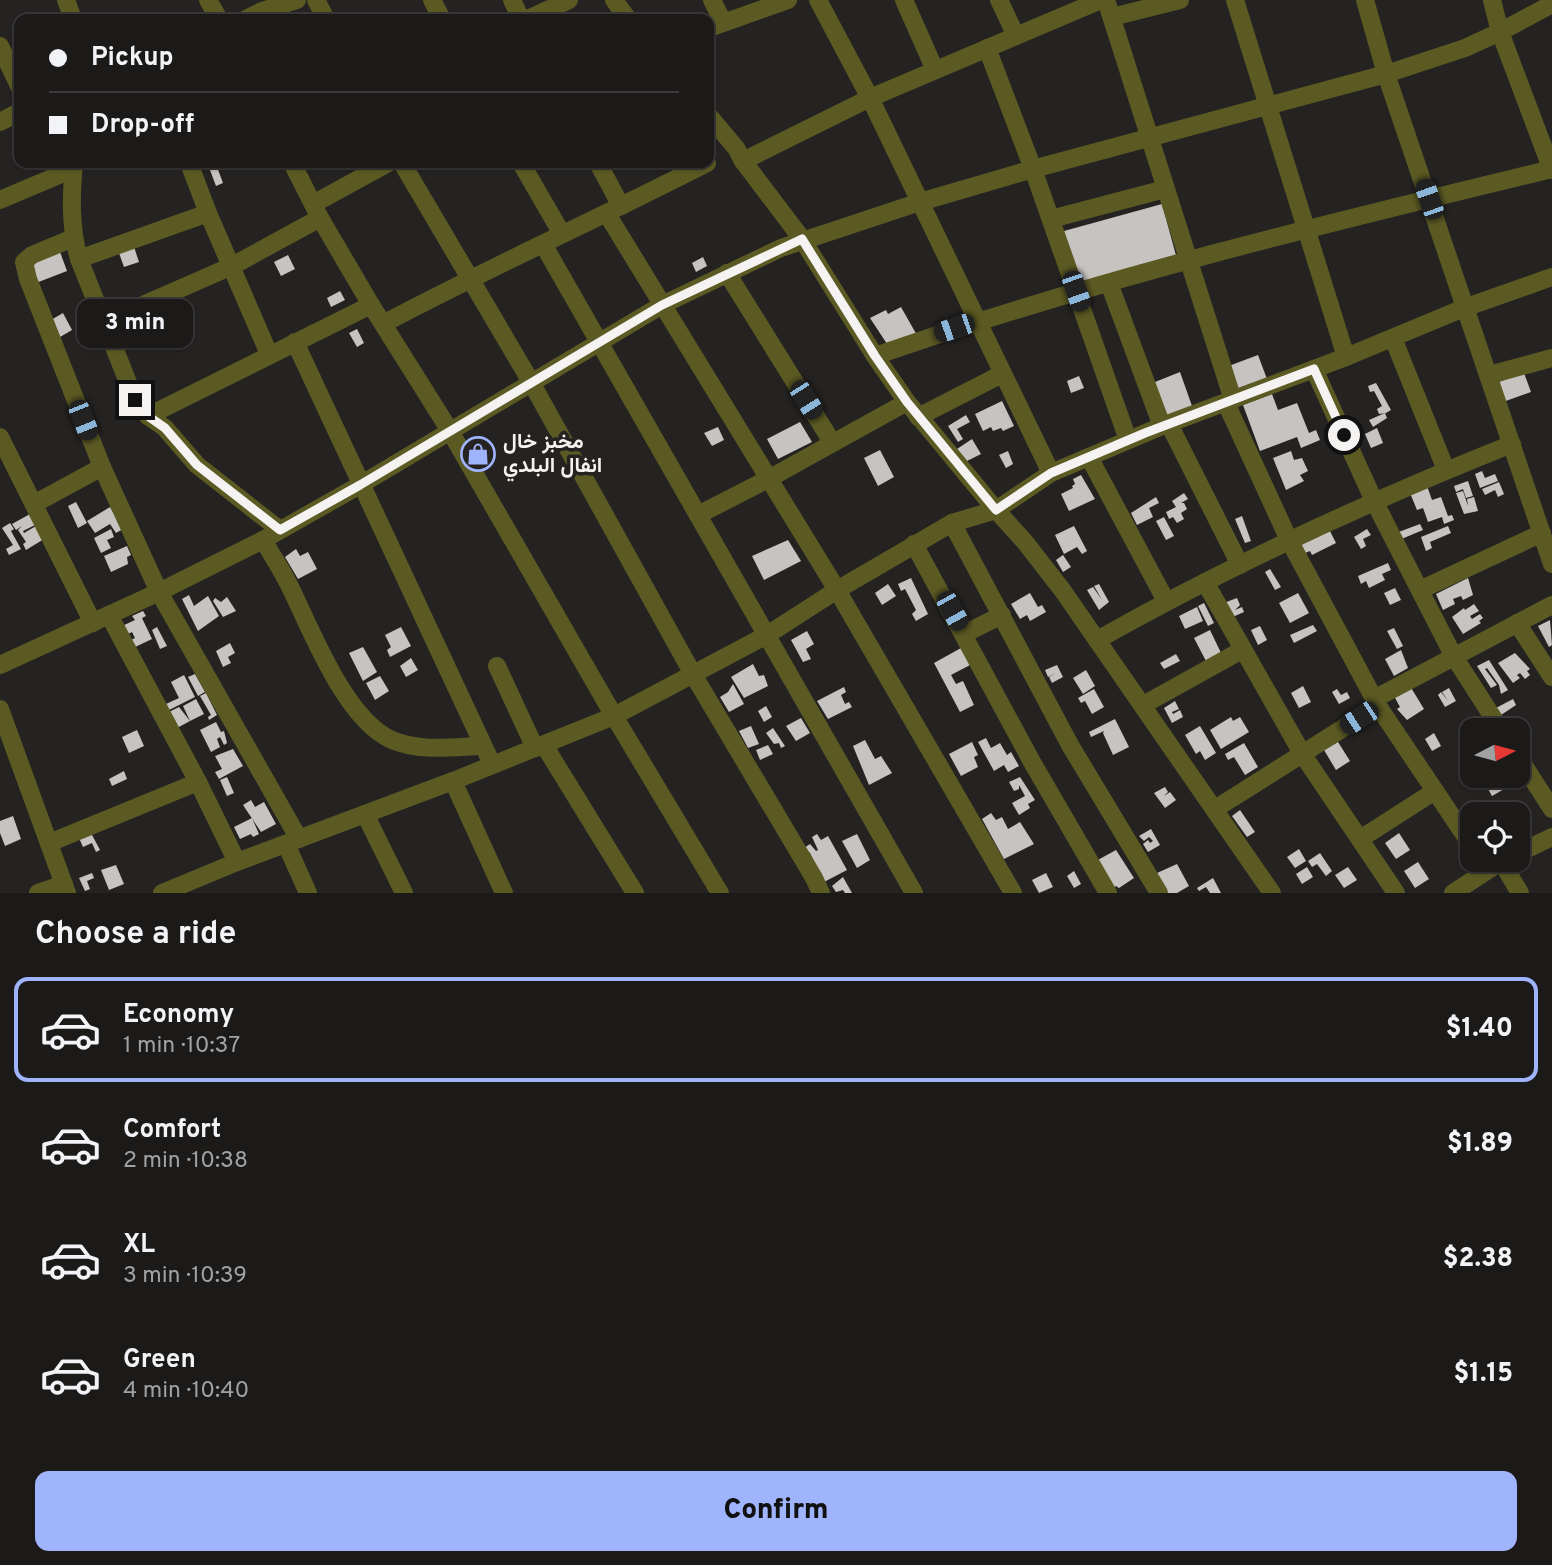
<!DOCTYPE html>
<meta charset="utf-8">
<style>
body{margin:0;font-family:Overpass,Vazirmatn,sans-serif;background:#252322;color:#f1f3f6;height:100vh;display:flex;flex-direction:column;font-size:26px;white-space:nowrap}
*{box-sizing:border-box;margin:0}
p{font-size:23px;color:#a0a1a2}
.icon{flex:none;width:38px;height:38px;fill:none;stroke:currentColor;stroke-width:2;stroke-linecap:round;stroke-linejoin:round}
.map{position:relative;height:893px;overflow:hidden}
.drawer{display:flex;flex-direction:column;background:#1c1a19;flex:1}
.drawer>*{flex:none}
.top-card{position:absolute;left:14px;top:14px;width:700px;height:154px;border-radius:14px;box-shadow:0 2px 5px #0004,0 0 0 2px #3a3838;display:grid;align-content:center;height:154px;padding:0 35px;background:#1c1a19}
.needle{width:46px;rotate:84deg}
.controls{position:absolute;left:1460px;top:718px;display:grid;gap:14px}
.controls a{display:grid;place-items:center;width:70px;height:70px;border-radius:14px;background:#1c1a19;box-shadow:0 2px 5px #0004,0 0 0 2px #3a3838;font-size:35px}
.end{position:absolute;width:32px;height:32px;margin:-16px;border:9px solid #f4f3f1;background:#111;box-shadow:0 0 0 4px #111}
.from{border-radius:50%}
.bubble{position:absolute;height:49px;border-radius:14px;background:#1c1a19;box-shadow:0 2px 5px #0004,0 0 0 2px #3a3838;font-size:23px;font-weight:800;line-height:49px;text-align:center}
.car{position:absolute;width:21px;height:42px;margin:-21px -10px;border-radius:9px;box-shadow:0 0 5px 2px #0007;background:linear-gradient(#222 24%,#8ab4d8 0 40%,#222 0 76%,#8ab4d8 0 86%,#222 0)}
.top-card b{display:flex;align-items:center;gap:24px;height:66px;font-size:26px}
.top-card b+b{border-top:2px solid #3a3838}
.top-card i{width:18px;height:18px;background:#f1f3f6}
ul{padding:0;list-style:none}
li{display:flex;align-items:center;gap:21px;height:105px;margin:0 14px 10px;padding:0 21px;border:4px solid transparent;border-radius:14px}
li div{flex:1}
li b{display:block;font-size:26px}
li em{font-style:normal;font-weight:800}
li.on{border-color:#a0b3fd}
li>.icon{width:63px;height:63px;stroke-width:1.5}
h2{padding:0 35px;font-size:32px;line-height:84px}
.primary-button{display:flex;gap:14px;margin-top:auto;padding:14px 35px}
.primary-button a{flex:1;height:80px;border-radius:14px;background:#a0b3fd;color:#111;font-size:28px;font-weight:800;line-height:80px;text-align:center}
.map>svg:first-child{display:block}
.building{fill:#c7c3c1}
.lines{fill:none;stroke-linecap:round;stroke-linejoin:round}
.minor{stroke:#5c5a23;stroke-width:18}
.route{stroke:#f4f3f1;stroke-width:9}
.labels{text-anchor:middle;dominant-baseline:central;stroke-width:7;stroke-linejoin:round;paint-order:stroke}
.poi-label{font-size:21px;font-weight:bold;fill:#f4f3f1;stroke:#252321;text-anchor:start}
</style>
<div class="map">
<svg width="1552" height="893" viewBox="0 0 1552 893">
<rect width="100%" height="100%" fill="#252321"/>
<g class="building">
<polygon points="217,167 223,183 216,186 210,170"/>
<polygon points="1162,204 1177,259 1079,286 1064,231"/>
<polygon points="134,247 139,262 124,267 119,253"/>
<polygon points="60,252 67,271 36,283 29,264"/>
<polygon points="288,255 295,269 281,276 274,262"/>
<polygon points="703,257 707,266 696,272 692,263"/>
<polygon points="340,291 345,300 331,307 327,298"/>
<polygon points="901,307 918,337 891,350 870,318 886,310 888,314"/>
<polygon points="63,313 72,330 60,337 51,320"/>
<polygon points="357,329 364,343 357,347 349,333"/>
<polygon points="1258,355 1267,379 1233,391 1226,367"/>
<polygon points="1180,372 1192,406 1163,418 1150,384"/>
<polygon points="1524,373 1531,392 1503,402 1496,383"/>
<polygon points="1079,376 1084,388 1071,393 1067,381"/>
<polygon points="1376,383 1391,410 1386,413 1379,414 1377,409 1382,406 1374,391 1370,392 1368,386"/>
<polygon points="1272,394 1278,410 1297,403 1309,433 1316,430 1320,440 1301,448 1297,437 1260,451 1243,405"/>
<polygon points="1002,401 1014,426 1003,431 1001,428 993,431 991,427 983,431 975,414"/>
<polygon points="1385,413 1387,418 1373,427 1369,420"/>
<polygon points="966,415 970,422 957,429 963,439 958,442 948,426"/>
<polygon points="800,422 812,442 778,459 767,439"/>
<polygon points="718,427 724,440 712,446 704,433"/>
<polygon points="1377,428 1383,443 1371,448 1365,434"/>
<polygon points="972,439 981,454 967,461 957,449"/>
<polygon points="880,450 894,477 878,486 864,458"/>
<polygon points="1008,451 1013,464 1006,468 999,455"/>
<polygon points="1291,451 1294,460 1302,458 1308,471 1300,475 1304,481 1286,490 1273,458"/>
<polygon points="1482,471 1485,478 1495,474 1498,481 1480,488 1475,474"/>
<polygon points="1081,475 1095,499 1069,511 1061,494 1073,488 1072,486 1075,484 1073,479"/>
<polygon points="1468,481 1473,496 1466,498 1463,489 1456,492 1454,486"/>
<polygon points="1499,482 1504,494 1498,497 1495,490 1485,495 1482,489"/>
<polygon points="1427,486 1432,500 1441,497 1448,516 1452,515 1454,520 1444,524 1442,517 1428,522 1423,508 1417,510 1410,493"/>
<polygon points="1463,491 1468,506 1467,499 1474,497 1478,511 1464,514 1456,493"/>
<polygon points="1184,493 1188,499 1181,503 1184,503 1187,509 1181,513 1184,519 1177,523 1173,517 1169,519 1166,512 1176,507 1172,501"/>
<polygon points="1156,497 1159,503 1149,508 1153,517 1137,525 1131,513"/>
<polygon points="76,502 87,523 78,528 68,506"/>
<polygon points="110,507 123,529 116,533 110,524 95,533 87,521"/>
<polygon points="30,514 35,525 23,531 24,533 36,526 44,539 26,550 23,544 26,542 18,530 22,526 16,530 12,524"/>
<polygon points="1242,516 1251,541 1245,543 1235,519"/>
<polygon points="1164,517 1174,536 1166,540 1156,521"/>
<polygon points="10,523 14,529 11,531 21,549 9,555 6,549 13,545 2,528"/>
<polygon points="1420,524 1423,530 1399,540 1396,533"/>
<polygon points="1074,526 1087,551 1082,554 1077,547 1064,554 1055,535"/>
<polygon points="1448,526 1451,533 1430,542 1432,548 1426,551 1421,537"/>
<polygon points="111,529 114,537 107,540 111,548 101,553 94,538"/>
<polygon points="1329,529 1336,543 1312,555 1310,551 1303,554 1298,545"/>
<polygon points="1367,529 1371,535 1363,539 1366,546 1361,549 1354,537"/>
<polygon points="788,540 801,561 764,580 752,556"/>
<polygon points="127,546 131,555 127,557 128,564 111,572 104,556"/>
<polygon points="296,549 300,556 308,552 317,569 298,579 285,557"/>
<polygon points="1063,555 1071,567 1063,572 1056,560"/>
<polygon points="1388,563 1391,570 1382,574 1385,580 1369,588 1366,581 1361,584 1358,576"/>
<polygon points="1270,569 1281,587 1275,590 1265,572"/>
<polygon points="911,578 928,614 916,621 912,614 916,610 905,589 901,591 898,584"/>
<polygon points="1468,578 1473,595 1463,600 1461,596 1453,599 1455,604 1443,610 1436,594"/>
<polygon points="888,584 896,596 882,605 875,593"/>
<polygon points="1099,584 1109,602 1099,610 1087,590 1093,587 1102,600 1094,586"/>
<polygon points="1395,588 1401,600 1390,605 1384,593"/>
<polygon points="1030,593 1038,607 1042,605 1046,612 1030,621 1027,615 1020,619 1011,604"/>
<polygon points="1298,593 1309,613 1290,623 1279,603"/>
<polygon points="189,595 194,606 208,596 219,616 198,631 182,599"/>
<polygon points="227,597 236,611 223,617 213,601 215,598 221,602"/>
<polygon points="1237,598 1240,605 1235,610 1242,607 1244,612 1228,619 1221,604"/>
<polygon points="1204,603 1214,623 1208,626 1198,606"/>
<polygon points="1474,604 1479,611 1470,616 1472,619 1480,614 1483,618 1479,621 1481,623 1463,634 1452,617 1464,608 1465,610"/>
<polygon points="1197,607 1203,621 1185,629 1179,616"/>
<polygon points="143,611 146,616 142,618 152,639 133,648 129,641 135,638 132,632 124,636 120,627 135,620 132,616"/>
<polygon points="1550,620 1552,645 1549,647 1538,626"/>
<polygon points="1313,625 1317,631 1294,643 1290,635"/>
<polygon points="1260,626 1267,640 1258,645 1251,630"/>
<polygon points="157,627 167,646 160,649 152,630"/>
<polygon points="401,627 411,646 390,657 387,650 391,647 385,635"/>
<polygon points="1394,628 1403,646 1397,649 1387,631"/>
<polygon points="1210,630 1222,655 1207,663 1194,638"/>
<polygon points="807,631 814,644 806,649 811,659 803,662 791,640"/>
<polygon points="230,643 235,653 228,657 231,663 223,667 216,651"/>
<polygon points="363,647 377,672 363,681 349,653"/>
<polygon points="961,648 970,665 951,675 956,684 963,681 974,705 960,712 934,663"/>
<polygon points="1401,650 1408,668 1394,676 1385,659"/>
<polygon points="1515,653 1530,669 1527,671 1530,675 1525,679 1520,673 1517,675 1520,678 1513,683 1498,663"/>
<polygon points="1176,654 1180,661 1164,669 1160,663"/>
<polygon points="411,658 418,670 406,677 400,666"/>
<polygon points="1489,660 1508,690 1501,694 1499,685 1487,668 1485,669 1497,685 1491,688 1477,666"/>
<polygon points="753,664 759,676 764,675 768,686 744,698 731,677"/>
<polygon points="1057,665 1063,677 1052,683 1049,677 1056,673 1048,677 1045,670"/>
<polygon points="1086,670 1095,686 1083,694 1073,678"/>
<polygon points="195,674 205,692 198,696 188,677"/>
<polygon points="184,675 195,697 169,710 166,704 179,698 171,682"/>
<polygon points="380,676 389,691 375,700 366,683"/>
<polygon points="733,684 744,704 729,712 720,697 728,692"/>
<polygon points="1303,686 1311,702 1299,708 1291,693"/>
<polygon points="1410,686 1424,709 1407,720 1397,709 1400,707 1394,696"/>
<polygon points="844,687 846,692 841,695 845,704 849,702 852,707 828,719 817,701"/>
<polygon points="1449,688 1456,701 1445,707 1438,695 1441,692 1448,701 1442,692"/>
<polygon points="1094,689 1104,707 1092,714 1085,701 1081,703 1078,698"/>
<polygon points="1337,689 1341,695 1347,692 1350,698 1339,704 1332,692"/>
<polygon points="206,693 217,715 209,720 208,717 211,715 200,696"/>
<polygon points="196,699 204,714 190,721 183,706"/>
<polygon points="1513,699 1516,705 1501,715 1496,708"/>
<polygon points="1175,701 1179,709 1172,712 1173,714 1180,710 1183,717 1172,723 1164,708"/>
<polygon points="766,706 772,717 764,722 758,711"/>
<polygon points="179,707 190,721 177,728 169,712"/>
<polygon points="1231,717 1233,721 1240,717 1249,732 1221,749 1210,730"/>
<polygon points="801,718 810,733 796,741 786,726"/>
<polygon points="1115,719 1129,747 1113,755 1103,733 1104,731 1091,737 1089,732"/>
<polygon points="216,722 221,732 224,731 227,743 224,745 220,737 217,739 220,747 211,752 200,730"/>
<polygon points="751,726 759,744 748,748 739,731"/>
<polygon points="1200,726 1216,753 1205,760 1200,751 1196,754 1185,735"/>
<polygon points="773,728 785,746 781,748 779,743 774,744 766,733"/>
<polygon points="137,730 144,746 129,753 122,737"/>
<polygon points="1434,733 1441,746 1432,751 1425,739"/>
<polygon points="986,738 991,748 1000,743 1007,755 1011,752 1019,766 1008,772 1004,765 994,771 978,742"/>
<polygon points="865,740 875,759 881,756 892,773 869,785 853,746"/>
<polygon points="972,742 978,755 974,757 978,767 961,776 949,754"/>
<polygon points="1338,742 1350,761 1336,770 1324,750"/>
<polygon points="1244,743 1258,767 1245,775 1234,757 1228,760 1225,754"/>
<polygon points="768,745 773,754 760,760 756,750"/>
<polygon points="233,749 243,766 219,779 215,772 222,769 215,756"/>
<polygon points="124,771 127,779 112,786 109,779"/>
<polygon points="1490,775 1508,775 1513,784 1492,796 1483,780"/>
<polygon points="227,777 234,793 227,796 220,780"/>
<polygon points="1020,777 1035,800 1028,804 1030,808 1019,815 1012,803 1025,796 1019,785 1019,789 1014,791 1009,782"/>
<polygon points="1165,787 1168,792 1164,796 1170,792 1176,800 1165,808 1154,793"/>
<polygon points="251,800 255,807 264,802 276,824 261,832 243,805"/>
<polygon points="1240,810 1255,832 1247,837 1232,816"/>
<polygon points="991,813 996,820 1002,817 1008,829 1020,822 1034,844 1004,859 982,819"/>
<polygon points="13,816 21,839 5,846 0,833 0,821"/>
<polygon points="252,818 259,834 253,837 251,834 240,839 234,827"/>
<polygon points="1151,829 1160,845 1148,852 1143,844 1148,840 1150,843 1153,841 1149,837 1144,841 1139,836"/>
<polygon points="91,833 100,850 96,852 92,843 83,847 79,838"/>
<polygon points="1399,833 1410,850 1396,859 1385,843"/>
<polygon points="817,834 821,840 828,836 847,870 824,882 810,853 804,848 810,844 816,851 818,850 812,837"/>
<polygon points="857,834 870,860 857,868 842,841"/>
<polygon points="1299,849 1306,861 1295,868 1287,857"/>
<polygon points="1116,850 1134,878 1119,888 1116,886 1112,889 1096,861"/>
<polygon points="1320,853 1332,871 1326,876 1317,864 1312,867 1308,861"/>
<polygon points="1418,862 1429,879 1415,888 1404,871"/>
<polygon points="1177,864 1189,886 1177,893 1167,893 1157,873"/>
<polygon points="116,865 124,884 109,890 101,870"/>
<polygon points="1307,867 1313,877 1302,884 1296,874"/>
<polygon points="1348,867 1357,880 1344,888 1335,875"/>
<polygon points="1074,871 1081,884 1074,888 1067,876"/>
<polygon points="92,873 94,878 87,881 90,889 85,891 79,878"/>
<polygon points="1046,873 1053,887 1039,893 1032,880"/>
<polygon points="843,877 852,893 845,893 843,890 836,892 832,886"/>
<polygon points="1213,878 1221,893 1210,893 1206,887 1199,891 1197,888"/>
</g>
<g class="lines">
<g class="minor">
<polyline points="66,0 73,19"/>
<polyline points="208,0 219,19"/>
<polyline points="316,0 326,19"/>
<polyline points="432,0 442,19"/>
<polyline points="512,0 521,19"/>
<polyline points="614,0 628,19"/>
<polyline points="712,0 723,22"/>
<polyline points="818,0 870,98 1051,473"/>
<polyline points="904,0 935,70"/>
<polyline points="999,0 1016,36"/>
<polyline points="1106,0 1233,400"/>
<polyline points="1235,0 1346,357"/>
<polyline points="1365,0 1386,74 1552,564"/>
<polyline points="1492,0 1500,32 1552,170"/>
<polyline points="1112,17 1180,0"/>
<polyline points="246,19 262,11 297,0"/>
<polyline points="528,19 569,0"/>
<polyline points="709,28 788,0"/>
<polyline points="0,46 19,86"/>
<polyline points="987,48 1033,169 1128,440"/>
<polyline points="709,116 736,148 743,161 802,239 875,356 907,402 996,510 1025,542 1063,591 1272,893"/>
<polyline points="0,122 19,112"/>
<polyline points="743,161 870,98 1101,0"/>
<path d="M74,163C71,196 70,227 79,259L135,400L148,416L165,428L197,465L280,530"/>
<polyline points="189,163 208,213 269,354"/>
<polyline points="292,163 320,218 371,305 450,431 614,716 720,893"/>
<polyline points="402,163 531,382 694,676 814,878 821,893"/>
<polyline points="521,163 562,234"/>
<polyline points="598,163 621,206"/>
<polyline points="0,200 73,169"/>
<polyline points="313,204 388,163"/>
<polyline points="607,214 837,590 1013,893"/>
<polyline points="1051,219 1165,189"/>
<polyline points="73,238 32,255 24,262 28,279 102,467 159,592 299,839"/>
<polyline points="543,244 914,893"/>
<polyline points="79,259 208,213"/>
<polyline points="727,273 832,442"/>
<polyline points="1109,283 1162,426"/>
<polyline points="104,322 232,266 320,218"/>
<path d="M383,324C490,267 600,218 707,163"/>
<polyline points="1393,338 1446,470"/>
<polyline points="295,342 492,764"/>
<path d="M875,356C1096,279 1324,224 1552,169"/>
<polyline points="1314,369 1374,501 1453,655 1501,730"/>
<polyline points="1489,375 1552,358"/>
<polyline points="1226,403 1289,540 1378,706 1472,846"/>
<polyline points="148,416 371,305"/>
<polyline points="918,417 1002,374"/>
<polyline points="1169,424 1240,565"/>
<polyline points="0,437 93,623"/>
<polyline points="1089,457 1166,601"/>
<polyline points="34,504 102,467"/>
<polyline points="698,515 770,478 907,402"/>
<polyline points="952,523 1070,745 1159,893"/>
<path d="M263,540C273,557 284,573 292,591C313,634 346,720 392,740C420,752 453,747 482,746"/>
<polyline points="914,544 1032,762 1108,893"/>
<polyline points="1205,582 1303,755 1396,893"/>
<polyline points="1420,590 1542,533"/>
<polyline points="109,615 198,782 237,862"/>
<polyline points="1517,623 1552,677"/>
<polyline points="964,634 1002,615"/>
<path d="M1097,640C1230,565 1369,501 1512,444"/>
<polyline points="0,665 159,592 263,540 360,485 662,305 781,248 920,202 1033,169 1386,74 1465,48 1500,32 1552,4"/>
<polyline points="497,666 535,748"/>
<polyline points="1374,699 1552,605"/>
<polyline points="1143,705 1242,650"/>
<polyline points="0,709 67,893"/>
<polyline points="544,745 635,893"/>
<polyline points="1517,755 1552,809"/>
<polyline points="453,781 504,893"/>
<polyline points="1215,809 1378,706"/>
<polyline points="365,814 404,893"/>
<polyline points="1360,839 1435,791"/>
<polyline points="49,843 198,782"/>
<polyline points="286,844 308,893"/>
<polyline points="1517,854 1552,837"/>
<polyline points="1501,861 1520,893"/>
<polyline points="38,893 64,884"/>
<polyline points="162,893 237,862 453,781 614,716 767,635 837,590 952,523 996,510 1051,473 1162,426 1346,357 1464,308 1552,277"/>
<polyline points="1453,893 1505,859"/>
</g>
</g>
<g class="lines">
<polyline class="route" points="135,400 148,416 165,428 197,465 280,530 360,485 662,305 802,239 875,356 907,402 996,510 1051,473 1145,433 1314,369 1344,435"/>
</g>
<defs>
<g id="shop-ring" transform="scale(1.75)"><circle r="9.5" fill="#252321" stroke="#a0b3fd" stroke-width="1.5"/><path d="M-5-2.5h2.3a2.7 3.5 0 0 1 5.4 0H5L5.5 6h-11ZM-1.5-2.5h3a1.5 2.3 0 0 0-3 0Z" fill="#a0b3fd"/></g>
</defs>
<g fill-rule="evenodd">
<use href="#shop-ring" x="478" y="454"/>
</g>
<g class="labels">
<g class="poi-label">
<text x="503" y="442">مخبز خال<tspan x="503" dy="24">انفال البلدي</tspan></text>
</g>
</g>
</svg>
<div class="controls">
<a><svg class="needle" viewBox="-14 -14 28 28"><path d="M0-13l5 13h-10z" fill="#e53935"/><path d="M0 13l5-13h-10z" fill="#a0a1a2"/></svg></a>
<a><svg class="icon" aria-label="locate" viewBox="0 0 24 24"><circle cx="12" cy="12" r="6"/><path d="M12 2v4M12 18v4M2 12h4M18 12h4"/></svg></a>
</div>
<i class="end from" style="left:1344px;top:435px"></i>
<i class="end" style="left:135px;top:400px"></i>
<div class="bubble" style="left:77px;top:299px;width:116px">3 min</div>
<i class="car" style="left:1429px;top:199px;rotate:341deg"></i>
<i class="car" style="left:1076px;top:291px;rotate:161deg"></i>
<i class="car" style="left:954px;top:328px;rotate:251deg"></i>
<i class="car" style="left:806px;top:400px;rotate:148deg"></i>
<i class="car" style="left:83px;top:420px;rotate:158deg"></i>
<i class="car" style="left:952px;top:611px;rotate:151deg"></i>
<i class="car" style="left:1359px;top:718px;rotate:237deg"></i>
<div class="top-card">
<b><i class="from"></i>Pickup</b>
<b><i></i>Drop-off</b>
</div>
</div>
<section class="drawer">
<h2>Choose a ride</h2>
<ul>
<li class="on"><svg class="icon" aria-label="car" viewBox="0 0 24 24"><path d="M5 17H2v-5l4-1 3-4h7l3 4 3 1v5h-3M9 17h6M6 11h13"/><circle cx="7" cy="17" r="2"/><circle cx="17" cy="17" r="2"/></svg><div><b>Economy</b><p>1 min · 10:37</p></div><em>$1.40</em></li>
<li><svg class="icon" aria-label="car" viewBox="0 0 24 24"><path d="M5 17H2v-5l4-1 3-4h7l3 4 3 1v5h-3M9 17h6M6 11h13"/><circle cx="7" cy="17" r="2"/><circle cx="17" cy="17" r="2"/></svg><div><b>Comfort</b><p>2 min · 10:38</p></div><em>$1.89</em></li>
<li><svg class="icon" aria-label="car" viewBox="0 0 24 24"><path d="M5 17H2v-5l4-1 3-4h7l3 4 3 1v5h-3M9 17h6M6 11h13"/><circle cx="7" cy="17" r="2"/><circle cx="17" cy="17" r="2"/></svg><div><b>XL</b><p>3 min · 10:39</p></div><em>$2.38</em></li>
<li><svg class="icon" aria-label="car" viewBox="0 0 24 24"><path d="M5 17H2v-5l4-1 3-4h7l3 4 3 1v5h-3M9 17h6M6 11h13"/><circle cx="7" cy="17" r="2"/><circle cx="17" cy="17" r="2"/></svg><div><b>Green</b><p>4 min · 10:40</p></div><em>$1.15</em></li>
</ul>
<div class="primary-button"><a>Confirm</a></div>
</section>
